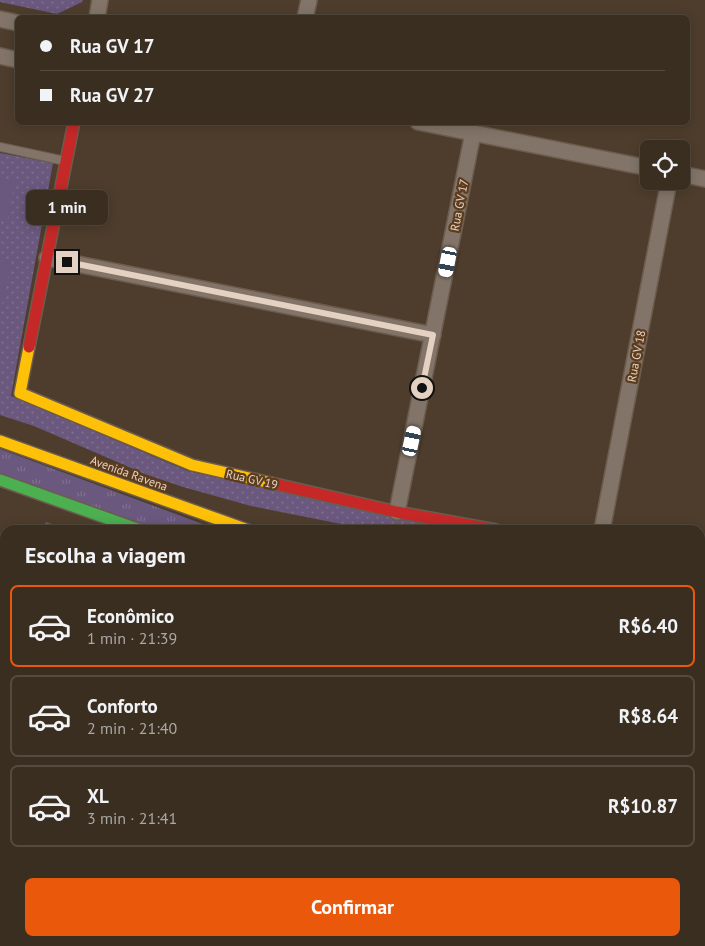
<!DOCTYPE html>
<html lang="pt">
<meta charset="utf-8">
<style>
body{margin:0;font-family:"PT Sans",sans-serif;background:#41362a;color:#f1f3f6;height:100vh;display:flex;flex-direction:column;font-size:19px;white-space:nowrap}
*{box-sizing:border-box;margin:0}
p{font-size:16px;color:#aba8a5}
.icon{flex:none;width:28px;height:28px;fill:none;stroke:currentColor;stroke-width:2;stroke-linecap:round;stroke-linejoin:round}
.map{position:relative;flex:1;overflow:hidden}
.sheet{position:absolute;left:0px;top:525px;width:705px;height:421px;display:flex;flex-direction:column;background:#3a2e21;border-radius:15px 15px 0 0;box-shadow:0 2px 12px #0003,0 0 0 1px #544a3f}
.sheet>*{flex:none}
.guide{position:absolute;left:15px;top:15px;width:675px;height:110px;border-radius:8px;box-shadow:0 2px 12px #0003,0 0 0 1px #544a3f;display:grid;align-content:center;height:110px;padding:0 25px;background:#3a2e21}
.buttons{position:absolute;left:640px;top:140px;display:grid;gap:10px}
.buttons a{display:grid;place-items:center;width:50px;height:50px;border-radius:8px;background:#3a2e21;box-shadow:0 2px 12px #0003,0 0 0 1px #544a3f;font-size:25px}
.end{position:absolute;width:22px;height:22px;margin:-11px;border:6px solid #e5d1c1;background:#111;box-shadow:0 0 0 2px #111}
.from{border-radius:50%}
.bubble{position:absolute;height:35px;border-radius:8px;background:#3a2e21;box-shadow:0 2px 12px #0003,0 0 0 1px #544a3f;font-size:16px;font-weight:700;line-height:35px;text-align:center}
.car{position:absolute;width:15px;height:30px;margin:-15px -8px;border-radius:6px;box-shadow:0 0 4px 1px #0007;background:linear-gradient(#fff 24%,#345 0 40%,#fff 0 76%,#345 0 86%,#fff 0)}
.guide b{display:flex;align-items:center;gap:18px;height:48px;font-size:19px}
.guide b+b{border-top:1px solid #544a3f}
.guide i{width:12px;height:12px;background:#f1f3f6}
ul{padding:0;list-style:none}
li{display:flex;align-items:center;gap:15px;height:82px;margin:0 10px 8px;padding:0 15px;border:2px solid #544a3f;border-radius:8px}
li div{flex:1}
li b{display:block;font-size:19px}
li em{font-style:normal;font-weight:700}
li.selected{border-color:#ea580c}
li>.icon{width:45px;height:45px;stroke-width:1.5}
h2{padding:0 25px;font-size:22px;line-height:60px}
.action{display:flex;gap:10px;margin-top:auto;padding:10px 25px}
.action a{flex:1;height:58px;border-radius:8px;background:#ea580c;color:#fff;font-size:20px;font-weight:700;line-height:58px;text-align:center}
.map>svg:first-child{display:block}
.grass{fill:url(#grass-tufts)}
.park{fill:url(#park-dots)}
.garden{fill:#6b587e}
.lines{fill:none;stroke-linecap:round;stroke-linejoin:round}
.lane-casing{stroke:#6b5c4d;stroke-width:10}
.street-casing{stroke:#6b5c4d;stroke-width:18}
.fast-casing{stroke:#6b5c4d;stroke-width:14}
.slow-casing{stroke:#6b5c4d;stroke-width:14}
.jam-casing{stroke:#6b5c4d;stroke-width:14}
.lane{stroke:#827468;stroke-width:8}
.street{stroke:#827468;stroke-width:15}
.fast{stroke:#4caf50;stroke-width:11}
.slow{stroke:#ffc107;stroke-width:11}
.jam{stroke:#c62828;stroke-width:11}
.route{stroke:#e5d1c1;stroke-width:6}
.labels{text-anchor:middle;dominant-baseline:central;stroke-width:4.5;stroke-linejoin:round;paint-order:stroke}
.street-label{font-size:12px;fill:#e5d1c1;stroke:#5c3c1e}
</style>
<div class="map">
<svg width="705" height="946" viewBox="0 0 705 946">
<defs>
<pattern id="grass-tufts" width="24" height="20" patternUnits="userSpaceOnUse" patternTransform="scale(1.25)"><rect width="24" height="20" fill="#6b587e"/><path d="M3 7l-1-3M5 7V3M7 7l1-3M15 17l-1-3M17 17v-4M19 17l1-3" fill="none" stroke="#806f8e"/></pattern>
<pattern id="park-dots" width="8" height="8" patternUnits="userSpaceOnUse" patternTransform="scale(1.25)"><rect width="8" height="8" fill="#6b587e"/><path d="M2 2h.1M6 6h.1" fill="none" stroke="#806f8e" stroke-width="1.8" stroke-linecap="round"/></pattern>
</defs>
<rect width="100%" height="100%" fill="#4e3d2c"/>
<g class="grass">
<polygon points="0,449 219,530 156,530 18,482 0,474"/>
<polygon points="700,670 705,670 705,946 433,946 436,941 700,941"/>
</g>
<g class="park">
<polygon points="0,0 83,0 82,2 57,14 0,2"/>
<polygon points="0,153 53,163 11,396 187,471 459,530 371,530 251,506 183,487 145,474 34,426 0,415"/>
<polygon points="46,522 69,530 42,530"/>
<polygon points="5,604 5,941 111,941 109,946 0,946 0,614"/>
</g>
<g class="garden">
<polygon points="0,179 15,182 7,222 0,220"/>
<polygon points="0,261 11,264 0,314"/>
</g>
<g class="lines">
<g class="lane-casing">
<g id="lane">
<polyline points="0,147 65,161"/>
<polyline points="116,946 118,941"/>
<polyline points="349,946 351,941"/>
</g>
</g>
<g class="street-casing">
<g id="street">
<polyline points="97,18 100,0"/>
<polyline points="305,18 309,0"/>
<polyline points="0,19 18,23"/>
<polyline points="0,56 18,60"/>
<polyline points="418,122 649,168"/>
<polyline points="681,174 705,179"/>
<polyline points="47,258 433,335"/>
<polyline points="397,512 473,133"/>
<polyline points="602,530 669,181"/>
<polyline points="700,553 705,553"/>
</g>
</g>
<g class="fast-casing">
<g id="fast">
<polyline points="0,480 140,530"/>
<polyline points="700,603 705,603"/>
</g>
</g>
<g class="slow-casing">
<g id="slow">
<polyline points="29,347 20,393 192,465 271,483"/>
<polyline points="0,441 248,530"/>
<polyline points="700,642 705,642"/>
</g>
</g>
<g class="jam-casing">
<g id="jam">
<polyline points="29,347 74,122"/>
<polyline points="271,483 397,512 496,530"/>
</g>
</g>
<use href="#lane" class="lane"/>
<use href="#street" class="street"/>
<use href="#fast" class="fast"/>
<use href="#slow" class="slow"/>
<use href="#jam" class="jam"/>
</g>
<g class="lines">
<polyline class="route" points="67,262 433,335 422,388"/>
</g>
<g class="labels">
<g class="street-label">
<text transform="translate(459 205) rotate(-79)">Rua GV 17</text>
<text transform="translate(636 356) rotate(-79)">Rua GV 18</text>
<text transform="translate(129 473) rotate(20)">Avenida Ravena</text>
<text transform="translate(252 479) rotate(13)">Rua GV 19</text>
</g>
</g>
</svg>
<div class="buttons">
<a><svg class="icon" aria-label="locate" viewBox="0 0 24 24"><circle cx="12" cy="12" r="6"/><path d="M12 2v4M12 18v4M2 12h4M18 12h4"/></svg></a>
</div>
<i class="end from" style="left:422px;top:388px"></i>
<i class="end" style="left:67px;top:262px"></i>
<div class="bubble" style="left:26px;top:190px;width:82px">1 min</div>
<i class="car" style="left:448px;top:262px;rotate:191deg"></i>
<i class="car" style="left:412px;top:441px;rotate:12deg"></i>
<div class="guide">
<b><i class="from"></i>Rua GV 17</b>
<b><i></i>Rua GV 27</b>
</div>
<section class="sheet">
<h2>Escolha a viagem</h2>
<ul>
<li class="selected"><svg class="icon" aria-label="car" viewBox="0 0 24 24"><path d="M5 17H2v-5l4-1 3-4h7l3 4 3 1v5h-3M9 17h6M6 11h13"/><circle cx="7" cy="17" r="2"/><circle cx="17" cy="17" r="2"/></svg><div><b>Econômico</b><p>1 min · 21:39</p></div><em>R$6.40</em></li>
<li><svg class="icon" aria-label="car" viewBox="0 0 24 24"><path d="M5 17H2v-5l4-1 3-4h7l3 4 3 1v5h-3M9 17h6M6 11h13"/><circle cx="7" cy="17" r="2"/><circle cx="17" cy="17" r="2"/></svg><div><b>Conforto</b><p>2 min · 21:40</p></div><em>R$8.64</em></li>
<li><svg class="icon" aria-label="car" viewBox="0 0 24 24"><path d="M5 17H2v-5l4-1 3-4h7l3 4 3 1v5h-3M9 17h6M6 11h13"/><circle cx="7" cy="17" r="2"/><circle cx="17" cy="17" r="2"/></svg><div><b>XL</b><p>3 min · 21:41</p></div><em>R$10.87</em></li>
</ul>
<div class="action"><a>Confirmar</a></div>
</section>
</div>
